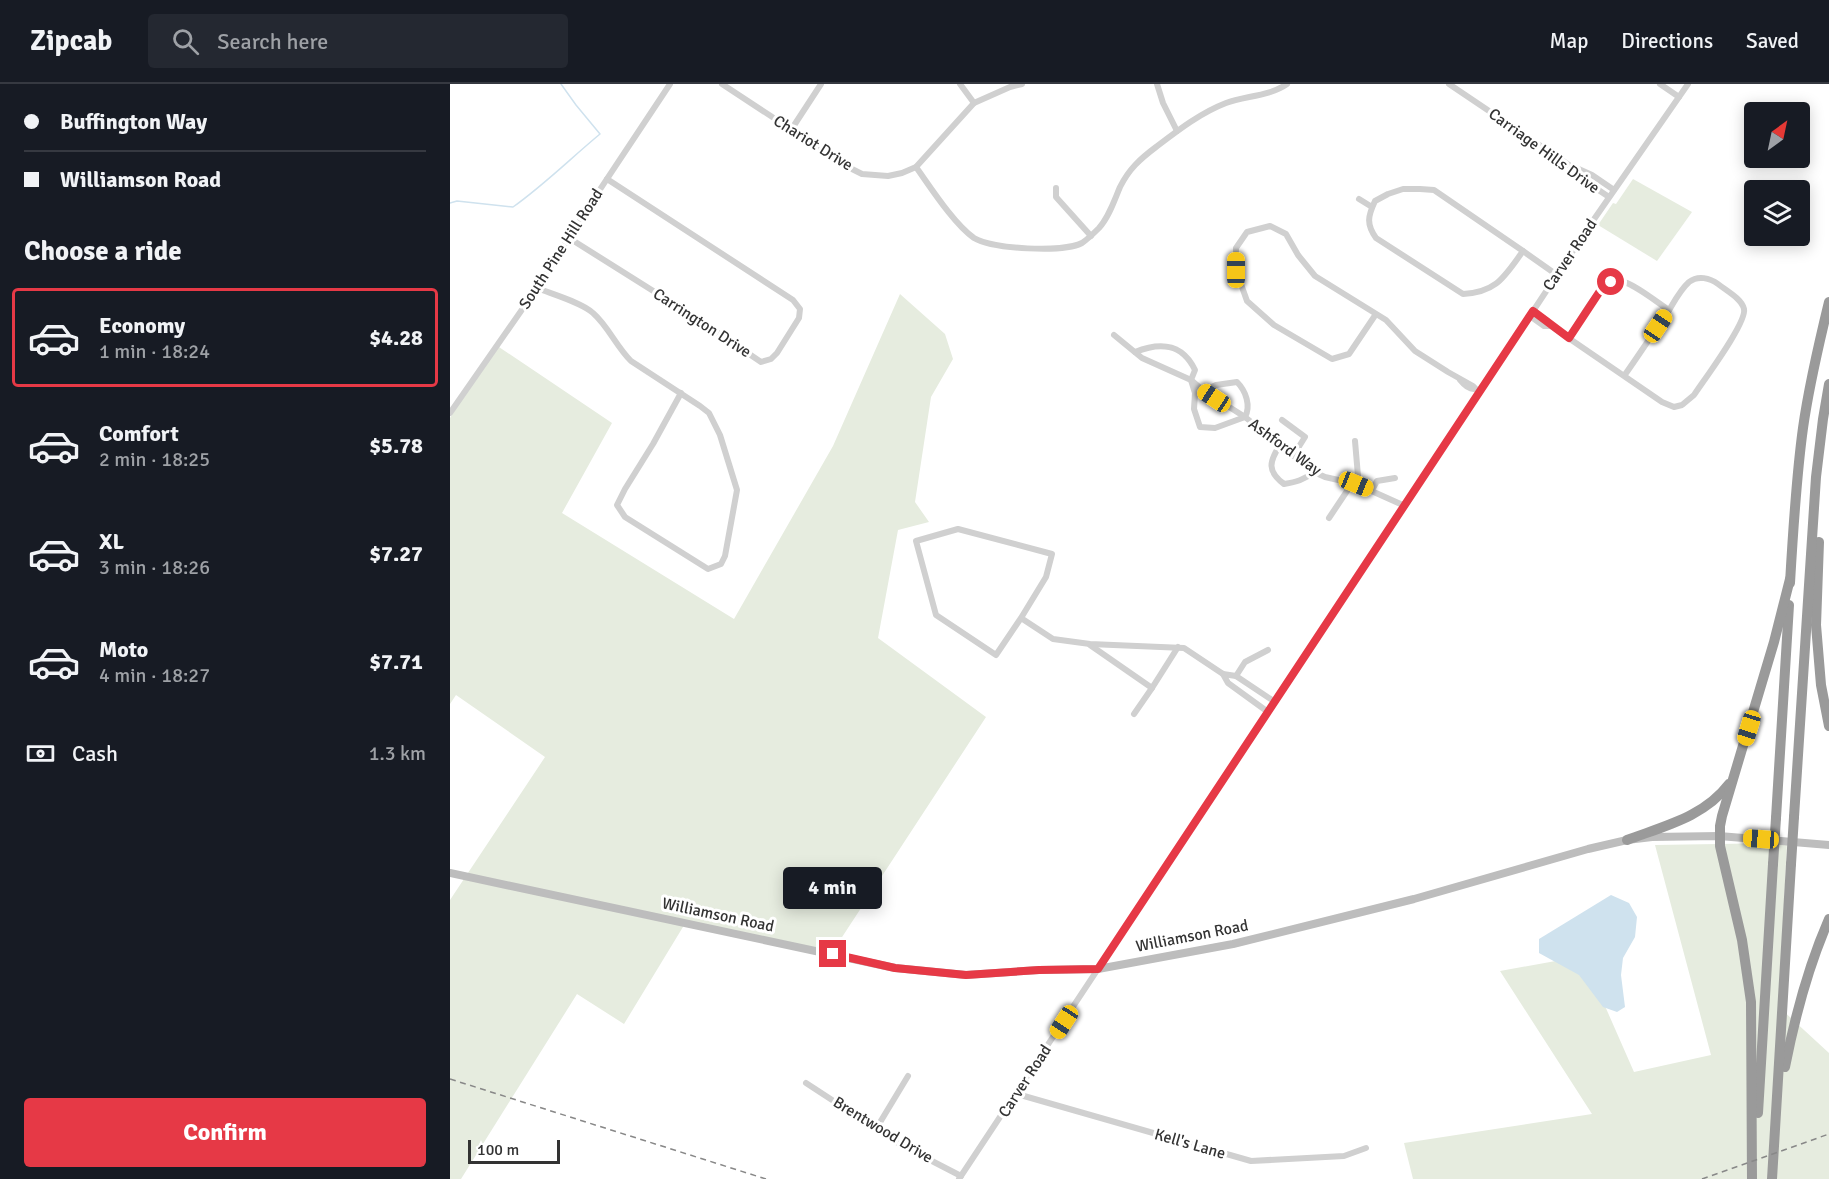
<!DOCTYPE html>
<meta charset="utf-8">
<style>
body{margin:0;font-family:Signika,sans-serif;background:#242831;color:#f1f3f6;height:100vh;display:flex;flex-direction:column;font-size:22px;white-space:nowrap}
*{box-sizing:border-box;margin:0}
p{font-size:20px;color:#9ea1a6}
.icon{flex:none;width:33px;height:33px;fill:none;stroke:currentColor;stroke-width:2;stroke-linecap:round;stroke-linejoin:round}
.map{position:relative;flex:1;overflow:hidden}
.sheet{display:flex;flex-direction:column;background:#171b24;width:450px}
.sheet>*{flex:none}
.top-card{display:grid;align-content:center;height:132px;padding:0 24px;background:#171b24}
.needle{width:39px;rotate:33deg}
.controls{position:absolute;left:1294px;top:18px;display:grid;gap:12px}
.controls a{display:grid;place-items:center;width:66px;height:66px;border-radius:6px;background:#171b24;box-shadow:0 3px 15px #0003;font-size:30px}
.scale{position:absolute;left:18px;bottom:15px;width:92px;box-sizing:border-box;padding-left:6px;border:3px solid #333;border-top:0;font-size:16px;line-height:21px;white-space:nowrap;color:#333;-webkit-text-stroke:4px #fff;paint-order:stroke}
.end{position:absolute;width:27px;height:27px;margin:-14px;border:8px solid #e63946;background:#fff;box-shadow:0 0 0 3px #fff}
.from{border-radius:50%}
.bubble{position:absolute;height:42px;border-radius:6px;background:#171b24;box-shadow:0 3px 15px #0003;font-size:20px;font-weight:700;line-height:42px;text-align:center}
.car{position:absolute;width:18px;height:36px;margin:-18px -9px;border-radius:8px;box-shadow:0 0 4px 2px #0007;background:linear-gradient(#f5c518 24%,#345 0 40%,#f5c518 0 76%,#345 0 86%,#f5c518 0)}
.top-card b{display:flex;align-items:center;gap:21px;height:57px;font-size:22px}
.top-card b+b{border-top:2px solid #363941}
.top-card i{width:15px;height:15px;background:#f1f3f6}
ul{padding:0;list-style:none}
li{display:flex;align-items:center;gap:18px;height:99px;margin:0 12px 9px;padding:0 12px;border:3px solid transparent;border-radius:6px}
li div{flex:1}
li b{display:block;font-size:22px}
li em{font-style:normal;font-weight:700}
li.selected{border-color:#e63946}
li>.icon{width:54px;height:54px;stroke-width:1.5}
h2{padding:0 24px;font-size:27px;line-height:72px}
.pay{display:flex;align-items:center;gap:15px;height:66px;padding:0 24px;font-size:22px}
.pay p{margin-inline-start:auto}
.action{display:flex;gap:12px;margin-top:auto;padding:12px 24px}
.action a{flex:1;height:69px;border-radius:6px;background:#e63946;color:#fff;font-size:24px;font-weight:700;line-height:69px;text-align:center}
header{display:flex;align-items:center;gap:36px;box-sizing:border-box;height:84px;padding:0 30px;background:#171b24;border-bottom:2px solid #363941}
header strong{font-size:28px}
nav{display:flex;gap:33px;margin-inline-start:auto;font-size:21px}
.search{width:420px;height:54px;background:#242831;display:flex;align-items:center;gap:15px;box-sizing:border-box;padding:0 21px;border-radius:6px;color:#9ea1a6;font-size:22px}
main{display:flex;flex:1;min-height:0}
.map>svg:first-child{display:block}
.green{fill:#e6ecdf}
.water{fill:#cfe2ee}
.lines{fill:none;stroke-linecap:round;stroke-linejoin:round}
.stream{stroke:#cfe2ee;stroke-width:1.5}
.street{stroke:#d0d0d0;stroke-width:6}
.secondary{stroke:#bdbdbd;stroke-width:8}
.highway{stroke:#9a9a9a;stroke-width:10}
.rail{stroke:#888;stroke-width:1.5;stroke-dasharray:6 4.5;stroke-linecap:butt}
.highway-bridge{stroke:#9a9a9a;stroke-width:10}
.route{stroke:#e63946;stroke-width:8}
.labels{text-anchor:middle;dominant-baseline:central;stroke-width:6;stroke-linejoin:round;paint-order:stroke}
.street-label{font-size:16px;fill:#333;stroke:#fff}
</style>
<header>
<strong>Zipcab</strong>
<div class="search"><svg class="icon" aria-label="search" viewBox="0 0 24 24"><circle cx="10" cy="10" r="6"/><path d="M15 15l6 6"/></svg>Search here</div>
<nav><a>Map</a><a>Directions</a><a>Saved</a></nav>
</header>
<main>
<section class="sheet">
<div class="top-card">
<b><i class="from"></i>Buffington Way</b>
<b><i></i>Williamson Road</b>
</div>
<h2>Choose a ride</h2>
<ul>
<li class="selected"><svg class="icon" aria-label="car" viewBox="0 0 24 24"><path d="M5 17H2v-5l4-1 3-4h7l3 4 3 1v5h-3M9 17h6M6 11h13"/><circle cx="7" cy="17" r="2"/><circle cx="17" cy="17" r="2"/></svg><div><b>Economy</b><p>1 min · 18:24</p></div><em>$4.28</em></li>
<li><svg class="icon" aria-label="car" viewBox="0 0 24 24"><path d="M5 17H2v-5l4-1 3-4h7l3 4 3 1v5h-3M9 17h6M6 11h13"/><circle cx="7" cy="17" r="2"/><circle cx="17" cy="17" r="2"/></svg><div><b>Comfort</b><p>2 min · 18:25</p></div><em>$5.78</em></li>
<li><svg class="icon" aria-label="car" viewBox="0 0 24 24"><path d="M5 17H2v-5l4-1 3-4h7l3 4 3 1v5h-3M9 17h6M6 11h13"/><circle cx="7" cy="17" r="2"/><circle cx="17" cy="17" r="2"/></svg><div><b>XL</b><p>3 min · 18:26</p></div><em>$7.27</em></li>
<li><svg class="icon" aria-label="car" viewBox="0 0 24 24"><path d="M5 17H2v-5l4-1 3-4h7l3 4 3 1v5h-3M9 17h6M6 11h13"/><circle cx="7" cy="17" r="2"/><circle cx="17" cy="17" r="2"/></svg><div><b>Moto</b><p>4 min · 18:27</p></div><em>$7.71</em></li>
</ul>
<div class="pay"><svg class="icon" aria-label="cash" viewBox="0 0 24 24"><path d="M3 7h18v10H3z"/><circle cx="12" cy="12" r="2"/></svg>Cash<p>1.3 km</p></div>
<div class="action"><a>Confirm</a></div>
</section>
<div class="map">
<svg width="1379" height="1095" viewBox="0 0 1379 1095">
<rect width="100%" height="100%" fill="#fff"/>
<g class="green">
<polygon points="1183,95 1242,128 1207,177 1148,141 1163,119 1166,120"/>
<polygon points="450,210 495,250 503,275 481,313 465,418 479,438 448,446 428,554 536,633 381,870 236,838 174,940 127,910 11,1095 0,1095 0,816 95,673 6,611 0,620 0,334 46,261 162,339 112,429 284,535 383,362"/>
<polygon points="1337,759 1329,923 1379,969 1379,1095 963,1095 954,1059 1142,1030 1050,887 1133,872 1184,988 1261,971 1205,761"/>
</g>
<polygon class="water" points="1161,811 1179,819 1187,833 1185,853 1173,874 1171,891 1175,923 1167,928 1153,923 1129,891 1089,869 1089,855"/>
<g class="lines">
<path class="stream" d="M0,119L7,117L63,123C94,101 121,74 150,50L126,21L111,0"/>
<g class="street">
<polyline points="272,0 400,84 412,90 438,92 452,89 466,83 524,19 560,3 572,0"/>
<polyline points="510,0 524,19"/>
<polyline points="707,0 713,19 727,47"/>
<polyline points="999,0 1119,81 1135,97 1159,113"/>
<polyline points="1210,0 1229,13"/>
<polyline points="341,46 371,0"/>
<polyline points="1122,82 1142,91 1164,106"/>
<path d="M466,83C481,104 504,140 524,154C542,165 613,169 632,159C638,155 644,149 649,144C659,133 664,117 670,103C679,85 690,75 706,63C727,47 750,29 776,19C795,12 820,12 837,0"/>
<polyline points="606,104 606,113 641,152"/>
<path d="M953,105H970L984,106L1073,167C1054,193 1047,208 1013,210L926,154C916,140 918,132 925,117L938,110Z"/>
<polyline points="909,115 922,123"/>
<polyline points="119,154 243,232 311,278 321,275 327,269 349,234 350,225 343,216 157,95"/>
<polyline points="1073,167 1107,191"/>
<path d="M87,204C102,210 133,219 143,229C158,242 166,262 181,277L250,322L259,329L270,351L287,406L275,472L271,480L258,485L175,433L167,421L175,405L203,360L231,309"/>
<polyline points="1083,227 1098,237 1101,242"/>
<polyline points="926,230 899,270 882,275 824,241 797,217 786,186 786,164 797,148 820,142 836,150 848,171 865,192 936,236 965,267 998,288 1023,302 1029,308"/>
<path d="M1080,232L1094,242H1101L1212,318L1224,323L1232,321L1244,311C1253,297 1297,239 1294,225C1292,215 1277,207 1268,200C1260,194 1248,191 1239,198C1230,206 1224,218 1218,228C1203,249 1189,271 1174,292"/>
<polyline points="664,251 692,274 741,296 754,307 795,333 864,388 875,393 906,400 955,422"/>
<path d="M1119,254C1129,239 1150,195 1170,197C1182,198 1208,219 1219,226"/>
<path d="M685,268C710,258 732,259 745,286L741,296L745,309L744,325L750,343L765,344L795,333C801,322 796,307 787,298L766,301L754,307"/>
<path d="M1010,296C1014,301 1019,306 1025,305"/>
<polyline points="0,329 87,204 141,119 220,0"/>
<polyline points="832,336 855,353 843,372"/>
<path d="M830,361C819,378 817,387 834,400C846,398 854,396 864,388"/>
<polyline points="922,406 927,397 945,394"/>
<polyline points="879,434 899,404 906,400 908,392 905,357"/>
<polyline points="571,534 596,493 602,470 508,445 466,457 486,531 546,571 571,534 603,555 640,560 734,564 773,590 786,592 825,618"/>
<polyline points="640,561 702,604 728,563"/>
<polyline points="773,590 778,599 818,628"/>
<polyline points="786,592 795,578 818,566"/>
<polyline points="684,630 702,604"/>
<polyline points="356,999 451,1061 511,1092"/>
<polyline points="567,1010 801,1077 894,1072 916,1064"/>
<polyline points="426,1045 458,992"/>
<polyline points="509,1095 1140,141 1238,0"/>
</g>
<polyline class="secondary" points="0,789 445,884 516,891 589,886 648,885 783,860 964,815 1138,765 1177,756 1202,753 1269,752 1379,761"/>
<g class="highway">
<polyline points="1369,458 1366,541 1371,601 1379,642"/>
<path d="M1340,499C1343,447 1346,395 1353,344C1359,301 1369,259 1379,218"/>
<polyline points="1344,733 1366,393 1373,335 1379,300"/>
<polyline points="1326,734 1339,521"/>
<path d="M1177,756C1214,742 1254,733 1279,700"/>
<path d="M1335,983C1345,932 1358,883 1379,835"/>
<polyline points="1308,1029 1323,780"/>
<polyline points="1302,1095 1301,918 1292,856 1270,762 1270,742 1272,732 1324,558 1340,495"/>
<polyline points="1322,1095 1341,780"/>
</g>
<g class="rail">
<polyline points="0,995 316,1095"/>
<polyline points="1252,1095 1379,1050"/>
</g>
<g class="highway-bridge">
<polyline points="1323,780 1326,734"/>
<polyline points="1341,780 1344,733"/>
</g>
</g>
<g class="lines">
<polyline class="route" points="383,870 445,884 516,891 589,886 648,885 1083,227 1119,254 1152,204 1161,198"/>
</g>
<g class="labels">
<g class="street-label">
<text transform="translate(363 59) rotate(32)">Chariot Drive</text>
<text transform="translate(1094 67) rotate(36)">Carriage Hills Drive</text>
<text transform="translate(111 165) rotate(-57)">South Pine Hill Road</text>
<text transform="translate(1120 171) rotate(-56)">Carver Road</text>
<text transform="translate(252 239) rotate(33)">Carrington Drive</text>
<text transform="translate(835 363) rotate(36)">Ashford Way</text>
<text transform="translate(268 831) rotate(12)">Williamson Road</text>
<text transform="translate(742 852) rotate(-11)">Williamson Road</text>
<text transform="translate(575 997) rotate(-57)">Carver Road</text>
<text transform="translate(433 1046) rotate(31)">Brentwood Drive</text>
<text transform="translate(740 1060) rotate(16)">Kell's Lane</text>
</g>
</g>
</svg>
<div class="controls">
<a><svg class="needle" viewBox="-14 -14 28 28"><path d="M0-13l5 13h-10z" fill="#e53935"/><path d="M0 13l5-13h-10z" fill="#9ea1a6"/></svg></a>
<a><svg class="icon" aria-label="layers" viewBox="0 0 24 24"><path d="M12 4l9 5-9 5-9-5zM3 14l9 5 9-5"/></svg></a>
</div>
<div class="scale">100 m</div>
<i class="end from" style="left:1161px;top:198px"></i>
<i class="end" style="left:383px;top:870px"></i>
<div class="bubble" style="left:333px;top:783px;width:99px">4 min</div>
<i class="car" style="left:786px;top:186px;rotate:0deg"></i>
<i class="car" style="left:1208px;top:242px;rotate:34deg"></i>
<i class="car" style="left:764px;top:314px;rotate:303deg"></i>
<i class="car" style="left:906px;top:400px;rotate:112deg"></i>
<i class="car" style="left:1299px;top:644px;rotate:197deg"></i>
<i class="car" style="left:1311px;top:755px;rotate:274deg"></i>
<i class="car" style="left:614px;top:938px;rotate:213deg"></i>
</div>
</main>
